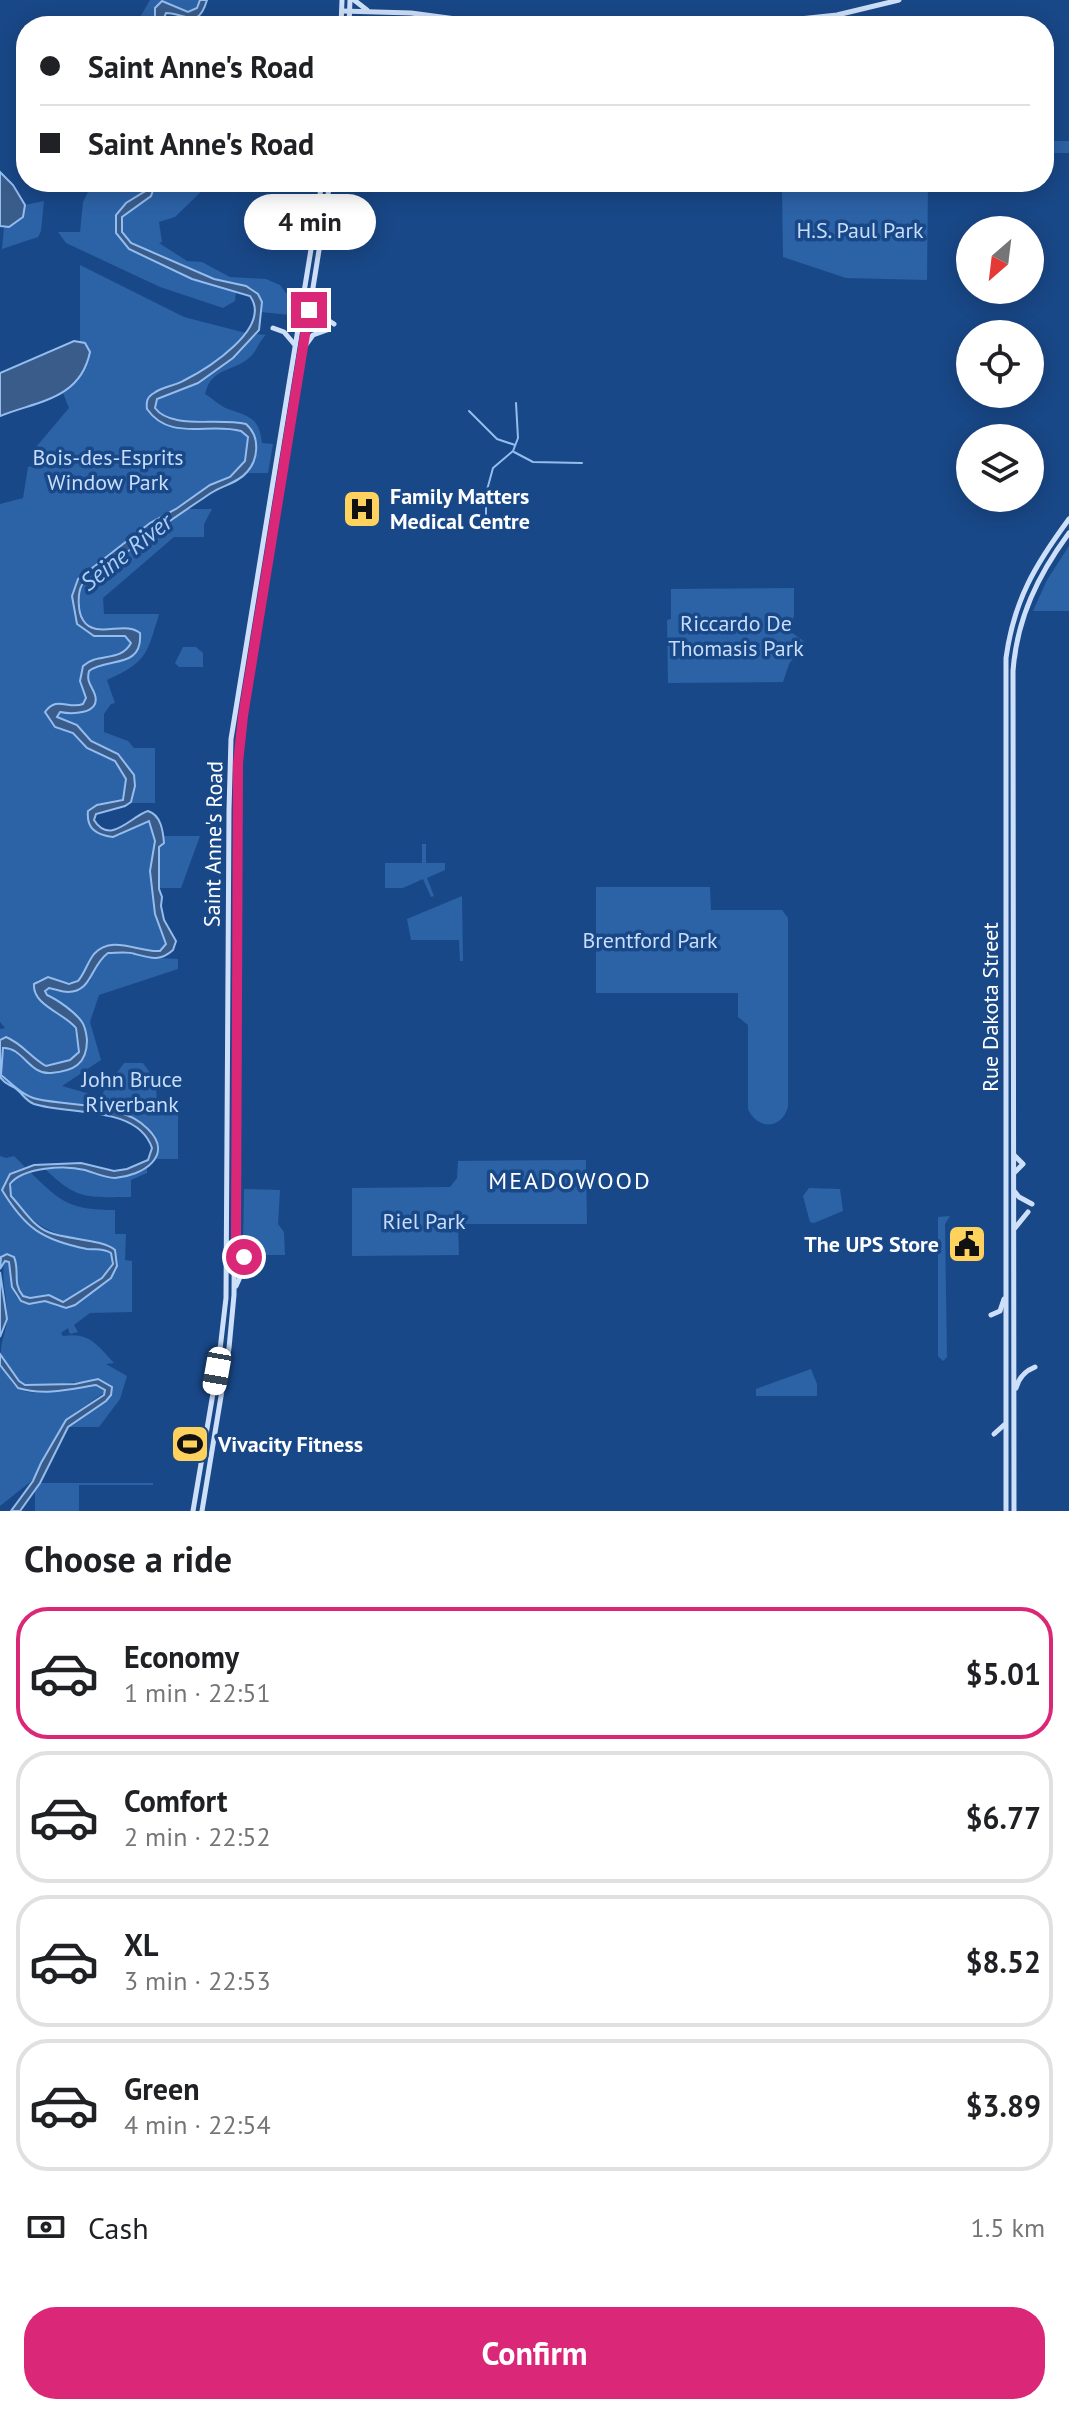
<!DOCTYPE html>
<meta charset="utf-8">
<style>
body{margin:0;font-family:"PT Sans",sans-serif;background:#f6f6f6;color:#202124;height:100vh;display:flex;flex-direction:column;font-size:30px;white-space:nowrap}
*{box-sizing:border-box;margin:0}
p{font-size:26px;color:#757577}
.icon{flex:none;width:44px;height:44px;fill:none;stroke:currentColor;stroke-width:2;stroke-linecap:round;stroke-linejoin:round}
.map{position:relative;height:1511px;overflow:hidden}
.details{display:flex;flex-direction:column;background:#fff;flex:1}
.details>*{flex:none}
.banner{position:absolute;left:16px;top:16px;width:1038px;height:176px;border-radius:32px;box-shadow:0 4px 20px #0003;display:grid;align-content:center;height:176px;padding:0 24px;background:#fff}
.needle{width:52px;rotate:208deg}
.tools{position:absolute;left:956px;top:216px;display:grid;gap:16px}
.tools a{display:grid;place-items:center;width:88px;height:88px;border-radius:50%;background:#fff;box-shadow:0 4px 20px #0003;font-size:40px}
.end{position:absolute;width:36px;height:36px;margin:-18px;border:10px solid #db2777;background:#fff;box-shadow:0 0 0 4px #fff}
.from{border-radius:50%}
.bubble{position:absolute;height:56px;border-radius:28px;background:#fff;box-shadow:0 4px 20px #0003;font-size:26px;font-weight:600;line-height:56px;text-align:center}
.car{position:absolute;width:24px;height:48px;margin:-24px -12px;border-radius:10px;box-shadow:0 0 6px 2px #0007;background:linear-gradient(#fff 24%,#345 0 40%,#fff 0 76%,#345 0 86%,#fff 0)}
.banner b{display:flex;align-items:center;gap:28px;height:76px;font-size:30px}
.banner b+b{border-top:2px solid #e0e0e0}
.banner i{width:20px;height:20px;background:#202124}
ul{padding:0;list-style:none}
li{display:flex;align-items:center;gap:24px;height:132px;margin:0 16px 12px;padding:0 8px;border:4px solid #e0e0e0;border-radius:32px}
li div{flex:1}
li b{display:block;font-size:30px}
li em{font-style:normal;font-weight:600}
li.current{border-color:#db2777}
li>.icon{width:72px;height:72px;stroke-width:1.5}
h2{padding:0 24px;font-size:36px;line-height:96px}
.pay{display:flex;align-items:center;gap:20px;height:88px;padding:0 24px;font-size:30px}
.pay p{margin-inline-start:auto}
.button{display:flex;gap:16px;margin-top:auto;padding:16px 24px}
.button a{flex:1;height:92px;border-radius:32px;background:#db2777;color:#fff;font-size:32px;font-weight:600;line-height:92px;text-align:center}
.map>svg:first-child{display:block}
.green{fill:#2c62a6}
.water{fill:#395c8b;stroke:#94bdef;stroke-width:2}
.lines{fill:none;stroke-linecap:round;stroke-linejoin:round}
.stream{stroke:#94bdef;stroke-width:2}
.secondary{stroke:#cee0f9;stroke-width:5}
.route{stroke:#db2777;stroke-width:10}
.labels{text-anchor:middle;dominant-baseline:central;stroke-width:7;stroke-linejoin:round;paint-order:stroke}
.park-label{font-size:22px;fill:#c7ddf9;stroke:#194888}
.poi-label{font-size:22px;font-weight:bold;fill:#fff;stroke:#194888;text-anchor:start}
.street-label{font-size:22px;fill:#fff;stroke:#194888}
.water-label{font-size:24px;font-style:italic;fill:#adcdf4;stroke:#194888}
.neighbourhood-label{font-size:24px;letter-spacing:2px;fill:#fff;stroke:#194888}
</style>
<div class="map">
<svg width="1069" height="1511" viewBox="0 0 1069 1511">
<rect width="100%" height="100%" fill="#194888"/>
<g class="green">
<polygon points="150,0 200,0 197,8 188,12 162,1 155,16 161,26 135,26"/>
<rect x="1044" y="141" width="25" height="12"/>
<path d="M93,182H149C146,196 128,201 118,211L124,244L129,249L192,279L236,291L235,301L223,308L160,287L66,243L58,232H80L83,202Z"/>
<polygon points="156,182 211,182 175,217 159,222 162,242 159,243 187,261 202,262 230,277 266,279 280,285 286,293 298,293 295,309 290,315 261,312 262,302 252,288 214,279 131,243 122,231 122,216 148,199"/>
<polygon points="770,182 928,182 927,280 846,278 783,257 782,190 770,190"/>
<polygon points="44,201 41,231 38,237 2,249 4,227 9,227 25,209 25,205"/>
<path d="M80,265L184,317L246,333L225,356L186,380L154,392L150,414C179,443 228,415 248,437L245,461L230,477L210,485L176,509L150,523L78,579L72,593L75,619L92,635L125,636L131,643C115,675 67,638 86,698L83,704C71,710 63,702 50,705L58,729L73,733L87,748L113,759L126,779L123,800L93,807L89,825L119,836L139,823L149,821L151,823L155,841L151,866L152,890L159,926L166,944L160,951H145L130,945L107,946L93,955L78,981C64,986 52,975 38,980L34,993L40,1001L74,1025L79,1052L70,1060L46,1066C31,1057 23,1044 6,1037L0,1040V1029L5,1028L0,1022V504L23,498L28,467C39,466 44,456 36,447L69,408L63,393L71,388L80,341Z"/>
<path d="M256,334L266,335C259,341 257,351 250,357C233,373 212,366 205,394C212,398 220,406 228,409C250,417 259,417 262,443L273,444L268,473H246L254,432L204,420L174,422L159,414L154,406L156,401C168,392 184,391 197,383C222,368 236,351 256,334Z"/>
<path d="M189,509H212L204,524V537H174L103,598L104,614H159C147,654 147,662 107,680L115,703L111,704L104,714V732L128,741L134,748H155V803H129L131,770L115,752L91,741L77,725L57,716L62,712L75,714L94,692L88,684L89,671L94,666L117,663L135,652L140,633L134,629H99L90,627L81,616L79,593L89,577L111,565L150,533Z"/>
<polygon points="1069,546 1069,611 1033,611 1047,580"/>
<polygon points="794,588 794,616 788,630 805,642 789,664 783,682 668,683 667,620 671,619 671,589"/>
<polygon points="183,647 196,647 203,653 203,667 179,667 175,663"/>
<polygon points="163,836 200,836 181,888 159,888 159,847 164,843"/>
<polygon points="422,844 426,844 426,863 445,863 445,870 427,878 434,896 431,897 423,879 403,888 385,888 385,863 422,863"/>
<path d="M596,887H710L711,910H782L788,918V1106C783,1129 758,1131 748,1109V1025L738,1017V993H596Z"/>
<polygon points="462,896 463,961 460,961 459,940 411,940 407,919"/>
<path d="M108,953H134L143,957L178,959V969L99,995L90,1022L101,1060L62,1086L100,1097L124,1063H143L156,1081L157,1108H178V1159H156C175,1107 66,1105 37,1099C23,1096 11,1084 1,1075L0,1061L6,1047L15,1050L35,1070H67L77,1065C80,1058 85,1049 87,1042C91,1016 56,1006 45,991L49,988L62,991L90,981L94,967Z"/>
<path d="M0,1156L6,1158L14,1156L25,1167L15,1171L5,1194C20,1226 46,1240 80,1245C91,1247 102,1247 111,1253L113,1264L102,1278L63,1302L49,1295L27,1298C14,1291 16,1278 17,1266L2,1255L0,1258Z"/>
<polygon points="586,1160 587,1224 460,1224 458,1227 459,1255 352,1256 352,1188 450,1187 457,1178 458,1161"/>
<path d="M147,1167V1173L131,1180V1197C87,1197 78,1201 45,1169H81L97,1175L143,1170Z"/>
<path d="M29,1171C61,1202 69,1210 115,1210V1234H126L125,1260L132,1261V1312L90,1313L74,1325L78,1332L70,1334L68,1328L61,1333L63,1336C90,1332 97,1345 114,1363L106,1364L127,1376L120,1399L99,1427H68L107,1401L106,1384C80,1378 53,1387 25,1385C17,1380 4,1365 1,1355C0,1341 7,1331 7,1318C8,1300 0,1277 5,1261L9,1262C12,1271 10,1280 13,1289C19,1309 32,1299 46,1301C49,1302 56,1306 58,1307C80,1299 103,1289 117,1269L115,1250L110,1245C74,1235 51,1241 23,1210C17,1204 12,1199 9,1190L15,1178Z"/>
<polygon points="809,1188 840,1189 843,1211 814,1223 810,1222 803,1196"/>
<polygon points="244,1189 280,1190 278,1224 284,1232 285,1255 260,1255 246,1251 243,1246"/>
<polygon points="950,1216 945,1224 947,1357 943,1361 938,1356 938,1217"/>
<path d="M0,1365C5,1371 10,1381 15,1386C36,1404 82,1379 104,1388L105,1392L73,1414L61,1427L34,1479L0,1506Z"/>
<polygon points="811,1369 817,1384 817,1396 756,1396 756,1389"/>
<polygon points="40,1483 153,1483 153,1485 79,1485 79,1511 35,1511 35,1490"/>
</g>
<g class="water">
<path d="M200,0H207C198,31 186,13 166,13L164,18L170,26H161L155,16V8L162,1L188,12L197,8Z"/>
<polygon points="0,172 13,185 25,205 23,217 9,227 0,226"/>
<path d="M149,182H156L151,196L122,217V232L131,243L214,279L246,286L258,294L262,302L259,330L233,358L198,383L157,399L155,408C171,430 219,417 246,424C261,437 258,460 247,472C238,483 223,485 211,493C177,516 143,538 112,564C103,572 89,574 82,585C77,593 78,613 83,620C95,640 125,620 140,633C143,670 106,657 89,671C86,683 92,685 95,695C101,715 70,714 60,712L57,717L77,725L91,741L118,754L134,775L135,786L131,802L125,806L96,814L94,820C110,846 131,816 148,811C161,815 163,831 164,843L159,847V889L162,897L161,906L164,920L176,941L173,950C160,962 150,958 135,954C128,951 116,953 108,953C90,966 92,992 68,992C62,992 55,989 49,988L45,991L47,995C58,1000 75,1012 82,1022C86,1028 86,1033 87,1040C87,1064 74,1071 51,1073C29,1075 23,1047 3,1048L1,1075C12,1084 23,1096 37,1099C72,1107 120,1101 148,1129C175,1156 142,1176 115,1178C105,1178 95,1173 85,1170C65,1165 23,1167 10,1184L11,1196C23,1209 32,1225 48,1232C67,1240 103,1239 115,1250L117,1266L111,1278L75,1305L66,1308L45,1301L29,1304L21,1301L12,1287L9,1262L5,1261L0,1269L1,1257L7,1254L14,1257C20,1271 12,1283 23,1296L30,1298L49,1295L63,1302L102,1278L113,1264L111,1253C103,1248 96,1250 87,1249C42,1240 25,1228 2,1190L10,1174L34,1165L81,1163L114,1171L127,1169L148,1160L152,1148C138,1105 68,1115 34,1104C26,1101 22,1093 15,1088C8,1084 5,1084 0,1077V1040L6,1037C23,1044 30,1057 46,1066L70,1060L79,1052L76,1028C64,1013 32,1005 34,984L48,977L69,984L78,981C85,973 87,963 94,954C112,934 139,953 160,951L166,944L155,914L150,871L155,841L149,821L113,837C97,835 86,829 88,811L97,805L123,800L126,779L115,761L87,748L73,733L55,727L45,712C57,695 68,710 83,704L86,698L80,681L83,666C98,652 120,663 131,643L125,636H94L77,624L72,596L78,579L150,523L176,509L210,485L230,477L245,461L248,437L241,431C208,422 170,442 147,409C146,402 147,397 154,393C162,387 174,386 183,381C207,369 273,328 250,296L192,279L129,249L116,233V215L126,203L147,190Z"/>
<path d="M74,341L85,343L90,352C80,400 37,401 0,416V373Z"/>
<polygon points="0,1272 7,1319 0,1337"/>
<path d="M0,1354L19,1381L25,1385L75,1384L98,1379L112,1387L111,1395L106,1401L68,1427L40,1483L20,1511H11L33,1481L41,1463L66,1420L104,1395L105,1390L96,1385C71,1389 44,1396 18,1388L0,1365Z"/>
</g>
<g class="lines">
<g class="stream">
<polyline points="469,411 497,439 515,445"/>
<polyline points="514,452 533,462 582,463"/>
<polyline points="487,490 493,468 513,451 518,438 516,403"/>
<polyline points="486,502 486,525"/>
</g>
<g class="secondary">
<polyline points="354,0 367,10"/>
<polyline points="342,11 411,13 456,19"/>
<polyline points="342,19 438,22 781,21 837,15 899,0"/>
<polyline points="341,26 342,0"/>
<polyline points="349,26 350,0"/>
<polyline points="313,300 317,313 334,324"/>
<polyline points="273,328 284,332 295,345"/>
<polyline points="305,346 313,335 327,330"/>
<polyline points="1014,1155 1023,1164 1015,1172"/>
<polyline points="1015,1192 1019,1197 1032,1204"/>
<polyline points="1015,1228 1028,1212"/>
<polyline points="237,1243 244,1257 257,1264"/>
<polyline points="236,1286 241,1275 255,1267"/>
<polyline points="991,1315 1000,1311 1004,1299"/>
<path d="M1016,1388C1019,1377 1025,1371 1035,1367"/>
<polyline points="994,1434 1004,1425"/>
<polyline points="193,1511 219,1358 226,1298 229,810 231,739 322,182"/>
<polyline points="202,1511 229,1348 234,1295 237,809 240,741 330,182"/>
<path d="M1006,1511V658C1014,600 1035,565 1069,519"/>
<path d="M1014,1511L1013,671C1017,618 1038,575 1069,533"/>
</g>
</g>
<g class="lines">
<polyline class="route" points="244,1257 236,1237 238,763 243,716 309,310"/>
</g>
<defs>
<g id="hospital-square" transform="scale(2)"><rect x="-9" y="-9" width="18" height="18" rx="4" fill="#ffd25d" stroke="#194888"/><path d="M-5-5h3v3.5h4V-5h3V5h-3V1.5h-4V5h-3Z" fill="#111"/></g>
<g id="civic-square" transform="scale(2)"><rect x="-9" y="-9" width="18" height="18" rx="4" fill="#ffd25d" stroke="#194888"/><path d="M-.6-6.5H3V-4.5H.6V-3L4-1V1h2V6H-6V1h2V-1L-.6-3ZM-1.2 2.5V6h2.4V2.5Z" fill="#111"/></g>
<g id="stadium-square" transform="scale(2)"><rect x="-9" y="-9" width="18" height="18" rx="4" fill="#ffd25d" stroke="#194888"/><path d="M0-5a6.5 5 0 1 0 0 10a6.5 5 0 1 0 0-10ZM-3.5-1.8h7v3.6h-7Z" fill="#111"/></g>
</defs>
<g fill-rule="evenodd">
<use href="#hospital-square" x="362" y="509"/>
<use href="#civic-square" x="967" y="1244"/>
<use href="#stadium-square" x="190" y="1444"/>
</g>
<g class="labels">
<g class="park-label">
<text x="860" y="230">H.S. Paul Park</text>
<text x="108" y="457">Bois-des-Esprits<tspan x="108" dy="25">Window Park</tspan></text>
<text x="736" y="623">Riccardo De<tspan x="736" dy="25">Thomasis Park</tspan></text>
<text x="650" y="940">Brentford Park</text>
<text x="132" y="1079">John Bruce<tspan x="132" dy="25">Riverbank</tspan></text>
<text x="424" y="1221">Riel Park</text>
</g>
<g class="poi-label">
<text x="390" y="496">Family Matters<tspan x="390" dy="25">Medical Centre</tspan></text>
<text x="939" y="1244" text-anchor="end">The UPS Store</text>
<text x="218" y="1444">Vivacity Fitness</text>
</g>
<g class="street-label">
<text transform="translate(213 844) rotate(-89)">Saint Anne's Road</text>
<text transform="translate(990 1007) rotate(-90)">Rue Dakota Street</text>
</g>
<g class="water-label">
<text transform="translate(126 552) rotate(-38)">Seine River</text>
</g>
<g class="neighbourhood-label">
<text x="570" y="1180">MEADOWOOD</text>
</g>
</g>
</svg>
<div class="tools">
<a><svg class="needle" viewBox="-14 -14 28 28"><path d="M0-13l5 13h-10z" fill="#e53935"/><path d="M0 13l5-13h-10z" fill="#757577"/></svg></a>
<a><svg class="icon" aria-label="locate" viewBox="0 0 24 24"><circle cx="12" cy="12" r="6"/><path d="M12 2v4M12 18v4M2 12h4M18 12h4"/></svg></a>
<a><svg class="icon" aria-label="layers" viewBox="0 0 24 24"><path d="M12 4l9 5-9 5-9-5zM3 14l9 5 9-5"/></svg></a>
</div>
<i class="end from" style="left:244px;top:1257px"></i>
<i class="end" style="left:309px;top:310px"></i>
<div class="bubble" style="left:244px;top:194px;width:132px">4 min</div>
<i class="car" style="left:217px;top:1371px;rotate:190deg"></i>
<div class="banner">
<b><i class="from"></i>Saint Anne's Road</b>
<b><i></i>Saint Anne's Road</b>
</div>
</div>
<section class="details">
<h2>Choose a ride</h2>
<ul>
<li class="current"><svg class="icon" aria-label="car" viewBox="0 0 24 24"><path d="M5 17H2v-5l4-1 3-4h7l3 4 3 1v5h-3M9 17h6M6 11h13"/><circle cx="7" cy="17" r="2"/><circle cx="17" cy="17" r="2"/></svg><div><b>Economy</b><p>1 min · 22:51</p></div><em>$5.01</em></li>
<li><svg class="icon" aria-label="car" viewBox="0 0 24 24"><path d="M5 17H2v-5l4-1 3-4h7l3 4 3 1v5h-3M9 17h6M6 11h13"/><circle cx="7" cy="17" r="2"/><circle cx="17" cy="17" r="2"/></svg><div><b>Comfort</b><p>2 min · 22:52</p></div><em>$6.77</em></li>
<li><svg class="icon" aria-label="car" viewBox="0 0 24 24"><path d="M5 17H2v-5l4-1 3-4h7l3 4 3 1v5h-3M9 17h6M6 11h13"/><circle cx="7" cy="17" r="2"/><circle cx="17" cy="17" r="2"/></svg><div><b>XL</b><p>3 min · 22:53</p></div><em>$8.52</em></li>
<li><svg class="icon" aria-label="car" viewBox="0 0 24 24"><path d="M5 17H2v-5l4-1 3-4h7l3 4 3 1v5h-3M9 17h6M6 11h13"/><circle cx="7" cy="17" r="2"/><circle cx="17" cy="17" r="2"/></svg><div><b>Green</b><p>4 min · 22:54</p></div><em>$3.89</em></li>
</ul>
<div class="pay"><svg class="icon" aria-label="cash" viewBox="0 0 24 24"><path d="M3 7h18v10H3z"/><circle cx="12" cy="12" r="2"/></svg>Cash<p>1.5 km</p></div>
<div class="button"><a>Confirm</a></div>
</section>
